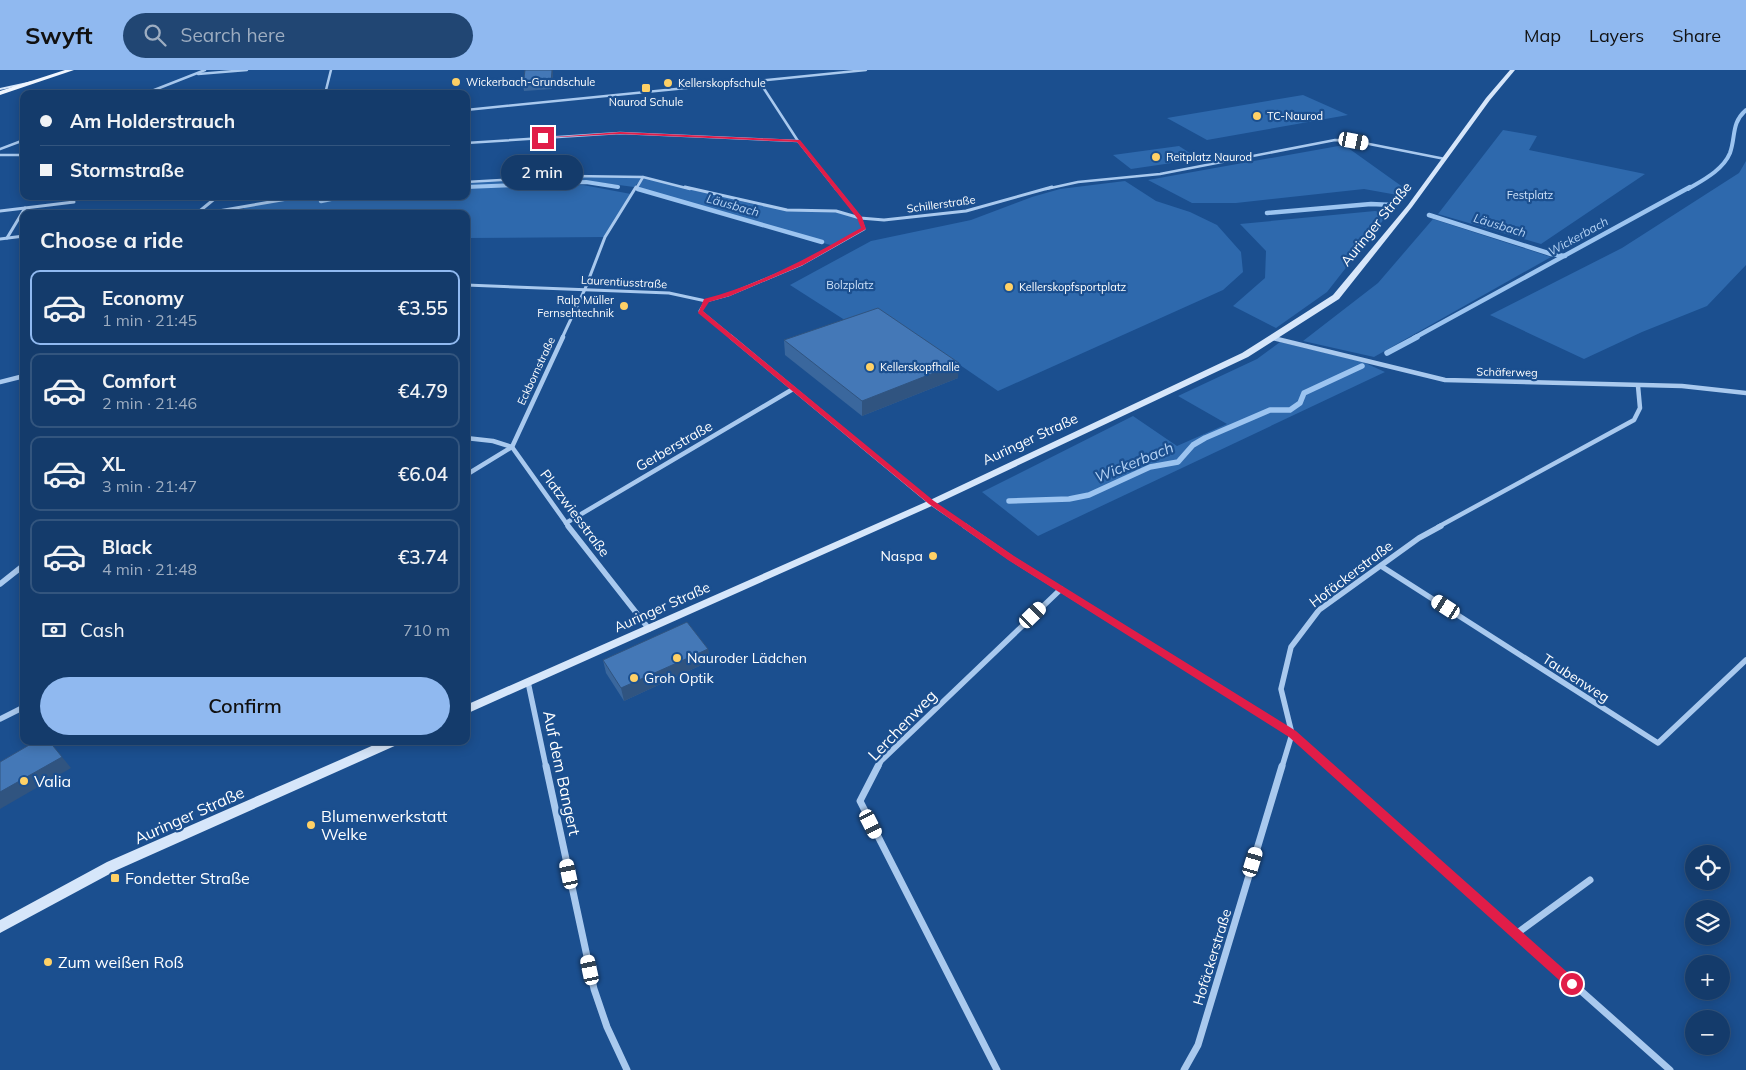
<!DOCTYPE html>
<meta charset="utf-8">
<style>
body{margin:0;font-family:Mulish,sans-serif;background:#214673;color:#f1f3f6;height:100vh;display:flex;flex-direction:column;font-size:19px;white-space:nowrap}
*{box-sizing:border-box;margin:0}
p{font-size:16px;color:#9dadc1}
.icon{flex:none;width:28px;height:28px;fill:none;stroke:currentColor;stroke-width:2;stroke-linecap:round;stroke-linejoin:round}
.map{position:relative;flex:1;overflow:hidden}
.drawer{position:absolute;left:20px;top:140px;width:450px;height:535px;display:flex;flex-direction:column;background:#143b6b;border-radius:10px;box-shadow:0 2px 12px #0003,0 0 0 1px #33557e}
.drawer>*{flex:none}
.guide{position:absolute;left:20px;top:20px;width:450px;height:110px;border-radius:10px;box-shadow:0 2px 12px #0003,0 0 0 1px #33557e;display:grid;align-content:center;height:110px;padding:0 20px;background:#143b6b}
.tools{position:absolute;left:1685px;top:775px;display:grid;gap:10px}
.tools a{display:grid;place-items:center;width:45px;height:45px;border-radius:50%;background:#143b6b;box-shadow:0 2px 12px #0003,0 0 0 1px #33557e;font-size:25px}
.end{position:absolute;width:22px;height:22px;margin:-11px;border:6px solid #e11d48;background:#fff;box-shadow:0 0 0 2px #fff}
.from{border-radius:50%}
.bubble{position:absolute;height:35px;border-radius:18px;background:#143b6b;box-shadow:0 2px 12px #0003,0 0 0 1px #33557e;font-size:16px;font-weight:600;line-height:35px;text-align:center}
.car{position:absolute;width:15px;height:30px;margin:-15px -8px;border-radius:6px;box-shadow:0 0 4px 1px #0007;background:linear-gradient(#fff 24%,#345 0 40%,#fff 0 76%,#345 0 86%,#fff 0)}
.guide b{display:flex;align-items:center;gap:18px;height:48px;font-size:19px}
.guide b+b{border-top:1px solid #33557e}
.guide i{width:12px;height:12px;background:#f1f3f6}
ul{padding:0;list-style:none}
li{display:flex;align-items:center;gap:15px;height:75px;margin:0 10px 8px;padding:0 10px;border:2px solid #33557e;border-radius:10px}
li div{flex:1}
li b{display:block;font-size:19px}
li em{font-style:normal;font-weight:600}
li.current{border-color:#90b9f0}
li>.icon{width:45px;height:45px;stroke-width:1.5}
h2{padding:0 20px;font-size:22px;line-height:60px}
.pay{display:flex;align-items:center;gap:12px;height:55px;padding:0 20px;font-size:19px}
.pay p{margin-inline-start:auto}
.button{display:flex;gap:10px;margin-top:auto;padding:10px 20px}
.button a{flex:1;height:58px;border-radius:30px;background:#90b9f0;color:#111;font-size:20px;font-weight:600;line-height:58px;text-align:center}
header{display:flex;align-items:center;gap:30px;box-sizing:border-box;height:70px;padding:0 25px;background:#90b9f0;color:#111}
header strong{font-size:24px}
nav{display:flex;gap:28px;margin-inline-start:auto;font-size:18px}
.search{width:350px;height:45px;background:#214673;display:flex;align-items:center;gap:12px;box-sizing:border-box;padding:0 18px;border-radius:28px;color:#9dadc1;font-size:19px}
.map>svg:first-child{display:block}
.green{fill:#2e69ad}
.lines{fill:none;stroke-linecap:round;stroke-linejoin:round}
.stream-far2{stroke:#9cc4f0;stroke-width:4}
.stream-far1{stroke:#9cc4f0;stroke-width:4.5}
.stream{stroke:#9cc4f0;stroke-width:5.5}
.street-far4{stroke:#a9c9ee;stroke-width:2.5}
.street-far3{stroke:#a9c9ee;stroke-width:3}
.street-far2{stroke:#a9c9ee;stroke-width:4.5}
.street-far1{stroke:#a9c9ee;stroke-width:5.5}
.street{stroke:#a9c9ee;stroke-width:7}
.secondary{fill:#d6e6fa;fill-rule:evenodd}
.primary{fill:#f0f6ff;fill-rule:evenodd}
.wall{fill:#3a679d}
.shaded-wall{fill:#305480}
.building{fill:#4478b7;stroke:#305480}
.route{fill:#e11d48}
.poi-dot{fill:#ffd166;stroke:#1b4f8f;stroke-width:2}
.labels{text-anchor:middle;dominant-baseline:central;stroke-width:4.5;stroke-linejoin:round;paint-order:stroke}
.far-poi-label{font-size:11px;fill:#fff;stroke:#1b4f8f;text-anchor:start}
.far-park-label{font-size:11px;fill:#cfe3fa;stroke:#1b4f8f}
.far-street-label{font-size:11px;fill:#fff;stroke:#1b4f8f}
.far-water-label{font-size:12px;font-style:italic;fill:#b5d3f5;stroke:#1b4f8f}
.street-label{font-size:14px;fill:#fff;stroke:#1b4f8f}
.poi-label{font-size:14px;fill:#fff;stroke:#1b4f8f;text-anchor:start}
.water-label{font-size:15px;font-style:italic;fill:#b5d3f5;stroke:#1b4f8f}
.near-street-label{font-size:16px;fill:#fff;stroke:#1b4f8f}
.near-poi-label{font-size:16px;fill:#fff;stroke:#1b4f8f;text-anchor:start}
</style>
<header>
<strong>Swyft</strong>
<div class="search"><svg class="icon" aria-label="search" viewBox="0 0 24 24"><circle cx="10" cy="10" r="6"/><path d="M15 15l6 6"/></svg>Search here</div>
<nav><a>Map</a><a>Layers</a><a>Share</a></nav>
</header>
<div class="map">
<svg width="1746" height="1000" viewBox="0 0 1746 1000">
<rect width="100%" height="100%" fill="#1b4f8f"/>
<g class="green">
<polygon points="1303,25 1348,45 1207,70 1167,48"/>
<polygon points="1503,60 1537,66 1529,80 1645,104 1541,174 1438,144"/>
<polygon points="1344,75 1407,120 1403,126 1364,119 1236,133 1192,133 1148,110"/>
<polygon points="1179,76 1199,89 1131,99 1113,85"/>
<polygon points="1746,91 1746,195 1707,236 1642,262 1584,289 1490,245 1622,178 1739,103"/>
<polygon points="572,106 643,107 753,134 787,140 836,141 860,148 864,159 834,176 635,119 640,111 634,117 589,111 466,116 466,112"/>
<polygon points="1125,111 1156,131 1190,142 1217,155 1241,182 1243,202 1223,220 998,321 884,243 851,254 790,215 871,171 971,150 1032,127 1060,119"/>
<polygon points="583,115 631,124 605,167 466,168 466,144 246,144 243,136 305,126 466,126 466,118"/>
<polygon points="1375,141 1388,144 1327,222 1276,258 1233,236 1265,208 1266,181 1240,154"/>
<polygon points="1433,149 1551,187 1374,287 1303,271 1378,213"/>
<polygon points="1280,272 1363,292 1385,302 1038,466 982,422 1133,346 1177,376 1227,354 1178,326 1257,289"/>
</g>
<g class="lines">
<g class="stream-far2">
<polyline points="466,117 586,112 618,117"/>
<path d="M1688,119C1703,110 1723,100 1730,83C1736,66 1731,53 1746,40"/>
</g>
<g class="stream-far1">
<polyline points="638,119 822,172"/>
<polyline points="321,131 344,126"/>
<polyline points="1267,143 1371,134 1393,135"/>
<polyline points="1429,145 1551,184 1565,186"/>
<polyline points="1414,268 1690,117"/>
</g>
<g class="stream">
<polyline points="1387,283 1417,267"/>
<polyline points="1009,431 1069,429 1089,425 1150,397 1178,392 1193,375 1205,368 1270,340 1290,340 1300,333 1304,323 1362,296"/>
</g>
<g class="street-far4">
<polyline points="198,4 247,0"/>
<polyline points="759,11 798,71 836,119"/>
<polyline points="144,24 205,0"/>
<polyline points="325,24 331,0"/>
<polyline points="466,40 866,0"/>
<polyline points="466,73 620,63 798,71"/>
<polyline points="0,79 24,70"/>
<polyline points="0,85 24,85"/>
<polyline points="466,112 572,106 643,107 690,119"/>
<polyline points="636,119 643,107"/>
<polyline points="1046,119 1078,112 1160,104 1335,70 1354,71 1445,89"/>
</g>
<g class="street-far3">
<polyline points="685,117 787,140 836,141 860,148 884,150 966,141 1052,117"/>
<polyline points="0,141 25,138"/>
<polyline points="196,144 218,126"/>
<polyline points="201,144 305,126"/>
<polyline points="7,168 25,138 74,132"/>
<polyline points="0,169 24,166"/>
<polyline points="466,215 669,223 706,231 728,225 802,194 864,159 860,148 835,117"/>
<polyline points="706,231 700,241 733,268"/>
<polyline points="562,268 585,219 605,167 636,117"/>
</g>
<g class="street-far2">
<polyline points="731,267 931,433 966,457"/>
<polyline points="1273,268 1445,310 1682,316 1746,323"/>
<polyline points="0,312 24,306"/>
<polyline points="466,368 493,371 512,377 569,457"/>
<polyline points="466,405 512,377 563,267"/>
<polyline points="566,453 793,319"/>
<polyline points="1438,457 1634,350 1640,338 1638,316"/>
</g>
<g class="street-far1">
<polyline points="568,456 649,559"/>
<polyline points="965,456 1011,488 1292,664 1329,697"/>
<polyline points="1381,496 1658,673 1746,590"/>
<polyline points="0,514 24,495"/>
<polyline points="528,612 546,697"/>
<polyline points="0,649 24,637"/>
<polyline points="878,697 881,691 1061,519"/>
<polyline points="1282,697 1292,664 1281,619 1291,577 1319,540 1419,468 1441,456"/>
</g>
<g class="street">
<polyline points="546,696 594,919 607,957 627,1000"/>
<polyline points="878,696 860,731 997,1000"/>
<polyline points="1328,696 1670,1000"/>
<polyline points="1516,864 1590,810"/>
<polyline points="1184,1000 1198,975 1282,696"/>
</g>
<g class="secondary">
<polygon points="1510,0 1515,0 1490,30 1412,137 1339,229 1248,287 934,435 466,644 466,635 928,431 1242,283 1333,225 1408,135 1486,28"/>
<polygon points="32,11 34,13 0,20 0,18"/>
<polygon points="383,671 401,671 399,674 117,800 0,863 0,850 107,792"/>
</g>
<polygon class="primary" points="65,0 74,0 0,25 0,21"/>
</g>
<g class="wall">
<polygon points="525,0 553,0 552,19 524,21 523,15"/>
<polygon points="784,270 958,308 862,346 785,285"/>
<polygon points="708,579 710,591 624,631 606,603 603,590"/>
</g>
<g class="shaded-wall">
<polygon points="552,0 553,0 553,1 552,19 551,13"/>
<polygon points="959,293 958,308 862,346 862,331"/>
<polygon points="708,579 710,591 624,631 621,618"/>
<polygon points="54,677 71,698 0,739 0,722"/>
</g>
<g class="building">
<polygon points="525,0 552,0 551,13 523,15"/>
<polygon points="878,238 959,293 862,331 784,270"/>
<polygon points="687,552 708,579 621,618 603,590"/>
<polygon points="36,671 49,671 62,687 0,722 0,692"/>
</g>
<path class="route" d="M620,62L800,70L862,147L866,159L803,195L730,226L709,232L703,241L934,431L1014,486L1296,661L1576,910V918H1568L1289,667L1008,490L929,434L698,243L704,229C760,215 811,186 861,158L857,148L797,72L620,64L541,68Z"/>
<g class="poi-dot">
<circle cx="456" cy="12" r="5"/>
<circle cx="668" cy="13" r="5"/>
<rect x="641" y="13" width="10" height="10" rx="2.5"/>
<circle cx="1257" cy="46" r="5"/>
<circle cx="1156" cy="87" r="5"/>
<circle cx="1009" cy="217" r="5"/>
<circle cx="624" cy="236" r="5"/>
<circle cx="870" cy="297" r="5"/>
<circle cx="933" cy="486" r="5"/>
<circle cx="677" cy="588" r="5"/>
<circle cx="634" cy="608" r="5"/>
<circle cx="24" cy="711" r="5"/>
<circle cx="311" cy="755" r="5"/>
<rect x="110" y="803" width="10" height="10" rx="2.5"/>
<circle cx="48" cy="892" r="5"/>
</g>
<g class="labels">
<g class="far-poi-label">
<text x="466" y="12">Wickerbach-Grundschule</text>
<text x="678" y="13">Kellerskopfschule</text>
<text x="646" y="32" text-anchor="middle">Naurod Schule</text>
<text x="1267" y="46">TC-Naurod</text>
<text x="1166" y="87">Reitplatz Naurod</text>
<text x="1019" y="217">Kellerskopfsportplatz</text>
<text x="614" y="230" text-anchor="end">Ralp Müller<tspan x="614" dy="13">Fernsehtechnik</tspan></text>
<text x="880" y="297">Kellerskopfhalle</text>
</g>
<g class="far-park-label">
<text x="1530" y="125">Festplatz</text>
<text x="850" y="215">Bolzplatz</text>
</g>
<g class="far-street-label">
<text transform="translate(941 134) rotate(-8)">Schillerstraße</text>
<text transform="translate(624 212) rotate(3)">Laurentiusstraße</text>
<text transform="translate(536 301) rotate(-65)">Eckbornstraße</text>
<text transform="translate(1507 302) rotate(1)">Schäferweg</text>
</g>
<g class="far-water-label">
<text transform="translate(733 135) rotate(16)">Läusbach</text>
<text transform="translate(1500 155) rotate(17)">Läusbach</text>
<text transform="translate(1578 166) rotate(-29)">Wickerbach</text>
</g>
<g class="street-label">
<text transform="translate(1376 154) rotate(-51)">Auringer Straße</text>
<text transform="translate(1030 369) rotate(-25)">Auringer Straße</text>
<text transform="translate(674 376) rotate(-30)">Gerberstraße</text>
<text transform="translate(575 443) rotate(53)">Platzwiesstraße</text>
<text transform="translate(1351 504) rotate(-37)">Hofäckerstraße</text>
<text transform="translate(662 537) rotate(-24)">Auringer Straße</text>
<text transform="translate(1576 608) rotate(33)">Taubenweg</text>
<text transform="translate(1212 887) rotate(-73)">Hofäckerstraße</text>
</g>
<g class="poi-label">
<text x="923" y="486" text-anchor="end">Naspa</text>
<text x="687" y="588">Nauroder Lädchen</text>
<text x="644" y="608">Groh Optik</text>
</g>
<g class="water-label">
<text transform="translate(1134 392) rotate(-22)">Wickerbach</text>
</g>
<g class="near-street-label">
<text transform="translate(902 655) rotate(-46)">Lerchenweg</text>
<text transform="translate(562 703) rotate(78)">Auf dem Bangert</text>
<text transform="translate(189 745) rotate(-24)">Auringer Straße</text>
</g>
<g class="near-poi-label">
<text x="34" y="711">Valia</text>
<text x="321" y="746">Blumenwerkstatt<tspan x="321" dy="18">Welke</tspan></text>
<text x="125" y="808">Fondetter Straße</text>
<text x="58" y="892">Zum weißen Roß</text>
</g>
</g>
</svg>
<div class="tools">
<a><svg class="icon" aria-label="locate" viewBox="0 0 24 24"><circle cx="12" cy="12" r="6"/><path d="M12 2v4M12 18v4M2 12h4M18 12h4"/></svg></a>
<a><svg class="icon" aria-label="layers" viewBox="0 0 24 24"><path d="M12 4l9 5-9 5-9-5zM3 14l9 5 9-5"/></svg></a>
<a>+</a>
<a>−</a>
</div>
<i class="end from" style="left:1572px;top:914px"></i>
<i class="end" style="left:543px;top:68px"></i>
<div class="bubble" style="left:501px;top:85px;width:82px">2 min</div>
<i class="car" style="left:1354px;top:71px;rotate:101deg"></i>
<i class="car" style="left:1446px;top:537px;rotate:303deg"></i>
<i class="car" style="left:1033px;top:545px;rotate:46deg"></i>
<i class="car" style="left:871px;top:754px;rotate:153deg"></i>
<i class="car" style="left:1253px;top:792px;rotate:17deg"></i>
<i class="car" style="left:569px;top:804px;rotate:348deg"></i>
<i class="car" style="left:590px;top:900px;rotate:348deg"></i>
<div class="guide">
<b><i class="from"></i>Am Holderstrauch</b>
<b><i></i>Stormstraße</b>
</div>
<section class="drawer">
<h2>Choose a ride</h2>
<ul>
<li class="current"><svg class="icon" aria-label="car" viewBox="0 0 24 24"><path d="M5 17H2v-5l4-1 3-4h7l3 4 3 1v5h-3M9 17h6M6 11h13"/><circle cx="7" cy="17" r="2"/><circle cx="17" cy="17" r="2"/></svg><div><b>Economy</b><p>1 min · 21:45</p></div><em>€3.55</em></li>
<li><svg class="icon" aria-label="car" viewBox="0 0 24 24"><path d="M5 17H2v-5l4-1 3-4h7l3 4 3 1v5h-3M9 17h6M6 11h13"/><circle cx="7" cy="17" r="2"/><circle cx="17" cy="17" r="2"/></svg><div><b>Comfort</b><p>2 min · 21:46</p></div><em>€4.79</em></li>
<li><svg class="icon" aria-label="car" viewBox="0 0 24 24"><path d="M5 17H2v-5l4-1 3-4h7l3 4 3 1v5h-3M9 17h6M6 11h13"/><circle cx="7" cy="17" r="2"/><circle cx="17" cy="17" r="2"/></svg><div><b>XL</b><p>3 min · 21:47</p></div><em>€6.04</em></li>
<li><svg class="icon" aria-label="car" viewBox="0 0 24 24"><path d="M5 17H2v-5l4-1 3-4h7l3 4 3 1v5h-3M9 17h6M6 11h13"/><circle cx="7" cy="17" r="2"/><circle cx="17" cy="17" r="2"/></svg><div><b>Black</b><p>4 min · 21:48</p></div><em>€3.74</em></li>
</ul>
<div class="pay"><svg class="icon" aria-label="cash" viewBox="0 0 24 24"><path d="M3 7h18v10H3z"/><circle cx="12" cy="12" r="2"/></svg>Cash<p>710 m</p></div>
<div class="button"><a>Confirm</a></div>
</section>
</div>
